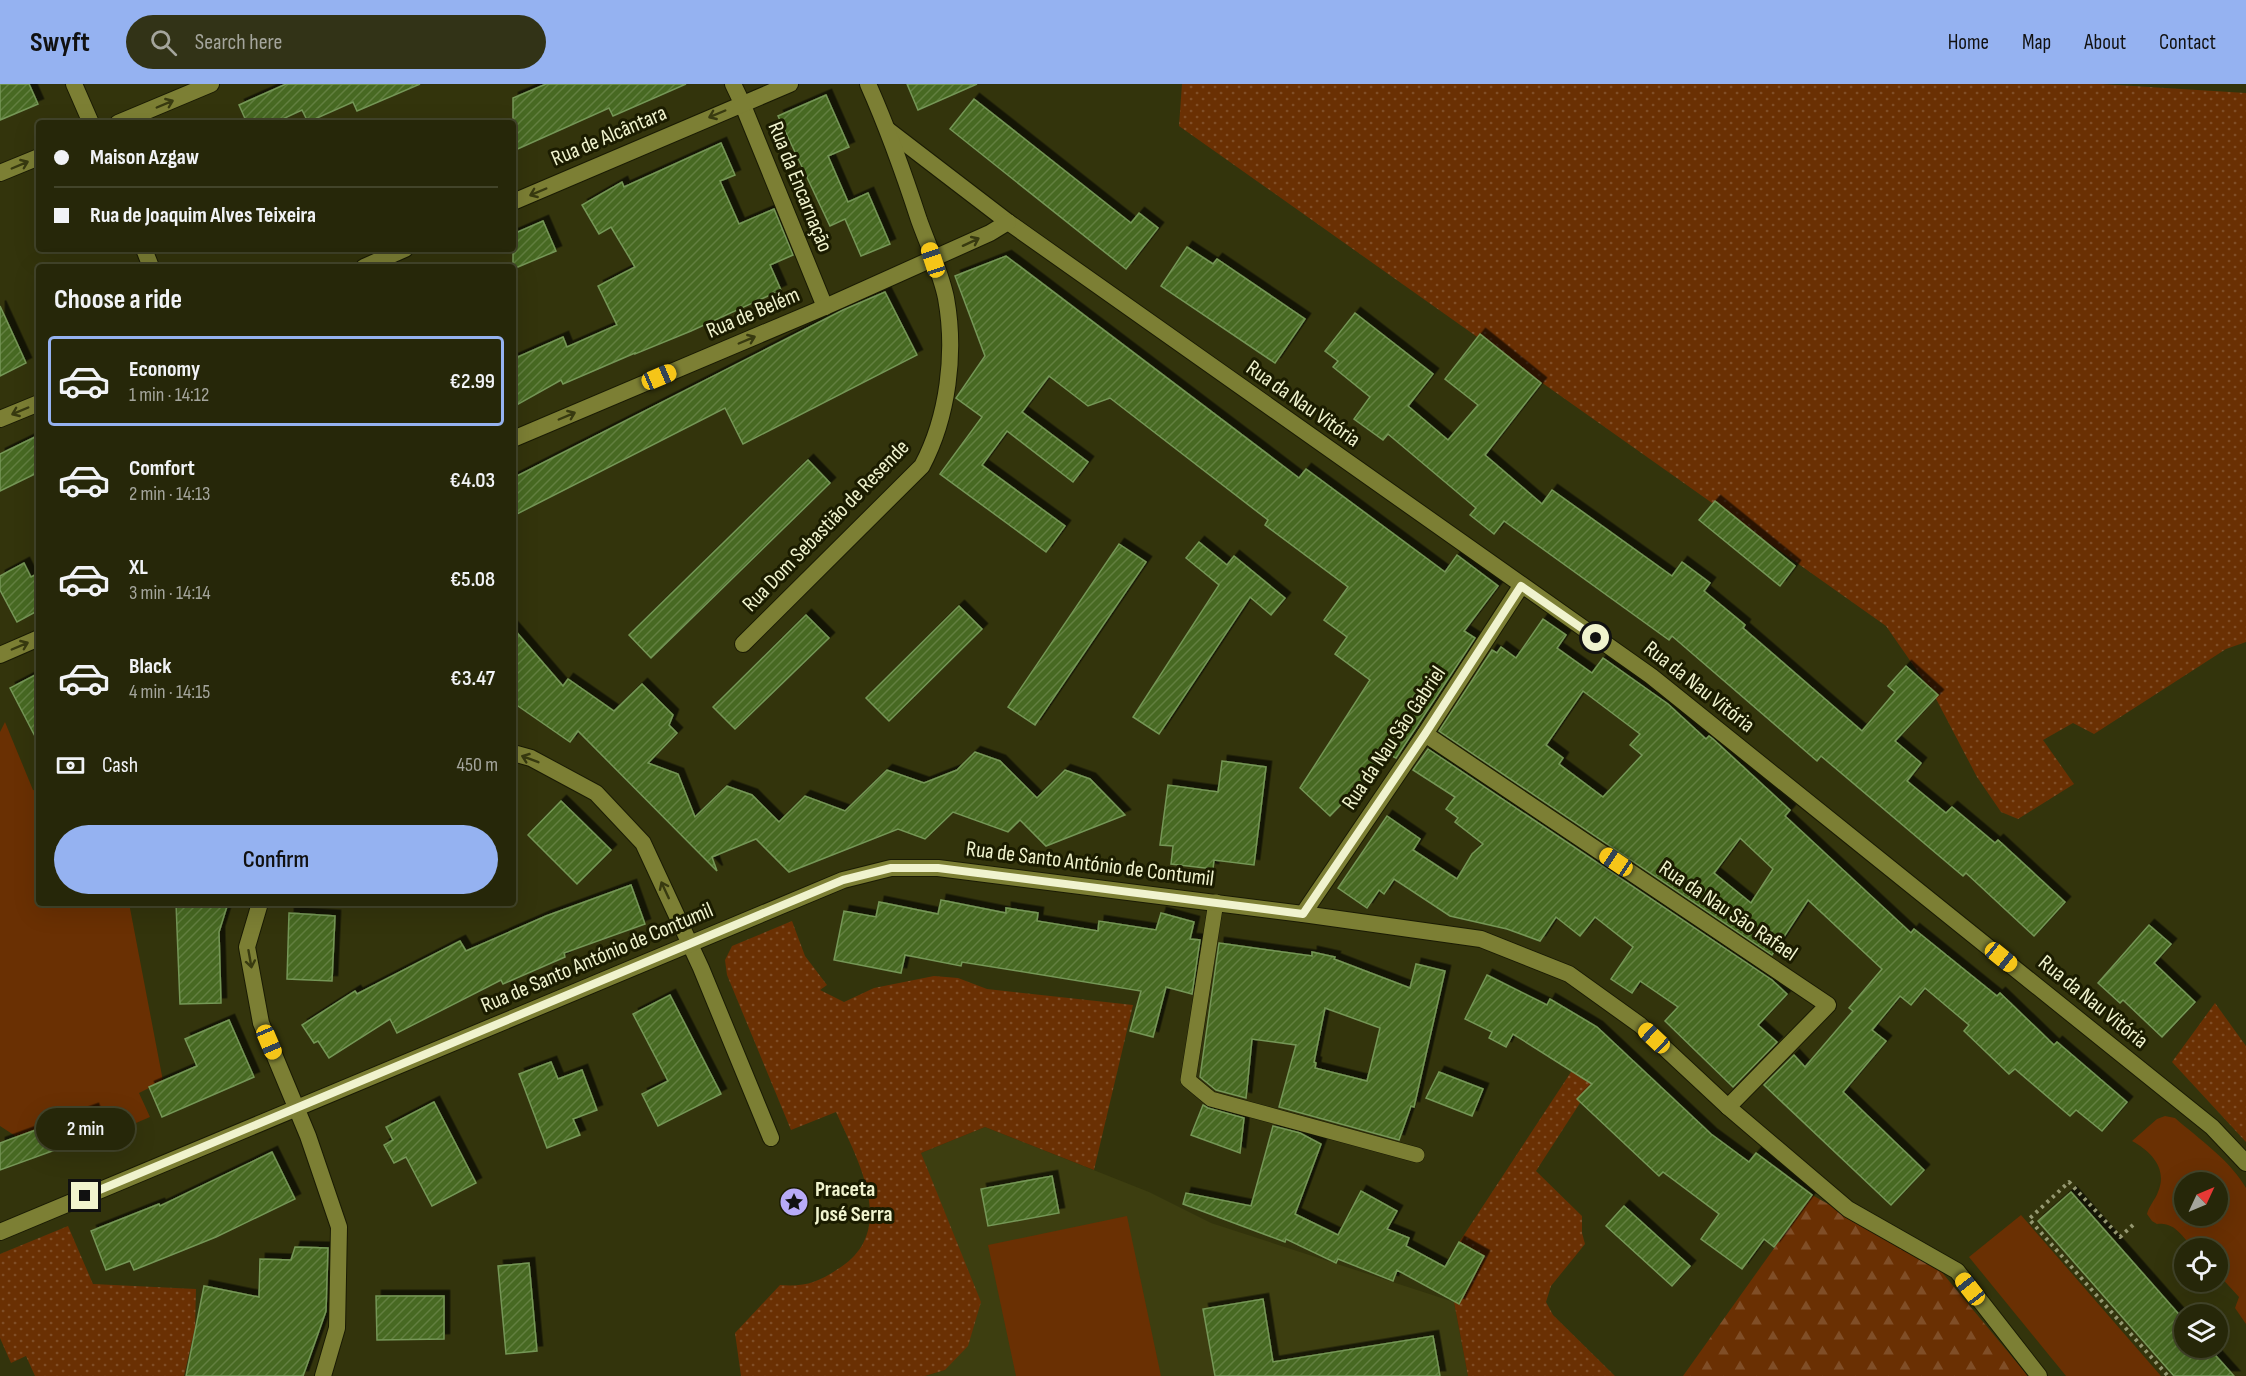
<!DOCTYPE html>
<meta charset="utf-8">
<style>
body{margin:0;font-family:"Sofia Sans Condensed",sans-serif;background:#323317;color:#f1f3f6;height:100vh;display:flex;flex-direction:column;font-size:22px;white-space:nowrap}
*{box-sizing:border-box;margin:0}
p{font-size:20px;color:#a4a59c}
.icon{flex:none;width:33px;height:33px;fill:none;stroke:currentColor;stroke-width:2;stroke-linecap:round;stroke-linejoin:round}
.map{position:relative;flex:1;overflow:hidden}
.sheet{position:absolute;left:36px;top:180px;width:480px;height:642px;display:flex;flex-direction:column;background:#262709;border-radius:6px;box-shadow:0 6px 24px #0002,0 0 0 2px #42442a}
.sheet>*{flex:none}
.top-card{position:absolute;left:36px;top:36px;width:480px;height:132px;border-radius:6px;box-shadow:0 6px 24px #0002,0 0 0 2px #42442a;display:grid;align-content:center;height:132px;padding:0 18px;background:#262709}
.needle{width:39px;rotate:46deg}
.controls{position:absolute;left:2174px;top:1088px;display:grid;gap:12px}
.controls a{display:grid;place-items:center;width:54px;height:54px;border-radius:50%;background:#262709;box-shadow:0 6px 24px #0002,0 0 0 2px #42442a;font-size:30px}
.end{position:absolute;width:27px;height:27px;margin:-14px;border:8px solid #f0f3ce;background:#111;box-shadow:0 0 0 3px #111}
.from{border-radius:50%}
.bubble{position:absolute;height:42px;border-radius:21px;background:#262709;box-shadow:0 6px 24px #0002,0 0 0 2px #42442a;font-size:20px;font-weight:600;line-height:42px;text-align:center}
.car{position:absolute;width:18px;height:36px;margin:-18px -9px;border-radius:8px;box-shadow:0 0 4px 2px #0007;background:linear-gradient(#f5c518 24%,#345 0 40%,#f5c518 0 76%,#345 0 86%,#f5c518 0)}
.top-card b{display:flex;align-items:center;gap:21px;height:57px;font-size:22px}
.top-card b+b{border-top:2px solid #42442a}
.top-card i{width:15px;height:15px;background:#f1f3f6}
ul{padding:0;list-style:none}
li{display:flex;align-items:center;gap:18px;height:90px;margin:0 12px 9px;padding:0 6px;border:3px solid transparent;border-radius:6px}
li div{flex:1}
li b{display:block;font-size:22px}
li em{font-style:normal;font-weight:600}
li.active{border-color:#95b2f1}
li>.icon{width:54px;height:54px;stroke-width:1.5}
h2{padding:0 18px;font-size:27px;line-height:72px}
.pay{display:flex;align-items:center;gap:15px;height:66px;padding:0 18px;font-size:22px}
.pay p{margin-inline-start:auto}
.action{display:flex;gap:12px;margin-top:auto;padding:12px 18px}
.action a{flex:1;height:69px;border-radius:36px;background:#95b2f1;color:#111;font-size:24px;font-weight:600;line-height:69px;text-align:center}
header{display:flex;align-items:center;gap:36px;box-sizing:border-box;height:84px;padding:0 30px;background:#95b2f1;color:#111}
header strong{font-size:28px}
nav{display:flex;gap:33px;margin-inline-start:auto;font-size:21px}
.search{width:420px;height:54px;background:#323317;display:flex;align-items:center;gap:15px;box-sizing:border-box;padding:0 21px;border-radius:33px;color:#a4a59c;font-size:22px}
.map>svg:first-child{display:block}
.built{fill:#3d3e10}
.grass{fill:url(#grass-dots)}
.forest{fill:url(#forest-firs)}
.garden{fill:#6a3003;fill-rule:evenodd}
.building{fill:url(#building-hatch);stroke:#759757;stroke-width:1.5;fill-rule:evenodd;filter:url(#shadow)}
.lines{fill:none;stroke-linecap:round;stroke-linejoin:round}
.service-casing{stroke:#1a1b04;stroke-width:16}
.pedestrian-casing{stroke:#1a1b04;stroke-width:18}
.minor-casing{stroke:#1a1b04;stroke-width:18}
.path{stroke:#959871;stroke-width:4;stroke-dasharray:3 4.5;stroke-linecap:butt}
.service{stroke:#7c7f34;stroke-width:15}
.pedestrian{stroke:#7c7f34;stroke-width:16}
.minor{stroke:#7c7f34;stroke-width:16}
.oneway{stroke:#383a10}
.route{stroke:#f0f3ce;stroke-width:8}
.labels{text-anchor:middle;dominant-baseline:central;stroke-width:6;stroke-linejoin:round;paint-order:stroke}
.street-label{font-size:22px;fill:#f0f3ce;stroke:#1b1c00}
.poi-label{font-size:22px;font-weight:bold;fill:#f0f3ce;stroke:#1b1c00;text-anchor:start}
</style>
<header>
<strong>Swyft</strong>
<div class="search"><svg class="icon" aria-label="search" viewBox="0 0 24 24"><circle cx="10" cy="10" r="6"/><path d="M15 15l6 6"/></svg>Search here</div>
<nav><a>Home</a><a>Map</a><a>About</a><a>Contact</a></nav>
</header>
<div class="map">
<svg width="2246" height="1292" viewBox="0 0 2246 1292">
<defs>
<pattern id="grass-dots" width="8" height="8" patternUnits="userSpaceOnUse" patternTransform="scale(1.5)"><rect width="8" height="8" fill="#6a3003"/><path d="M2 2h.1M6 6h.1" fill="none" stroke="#804e27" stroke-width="1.8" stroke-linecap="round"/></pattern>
<pattern id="forest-firs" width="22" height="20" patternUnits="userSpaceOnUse" patternTransform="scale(1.5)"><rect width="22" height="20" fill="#6a3003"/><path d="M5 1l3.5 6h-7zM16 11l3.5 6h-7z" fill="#804e27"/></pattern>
<pattern id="building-hatch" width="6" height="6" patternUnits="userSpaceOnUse" patternTransform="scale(1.5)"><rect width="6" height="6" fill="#476921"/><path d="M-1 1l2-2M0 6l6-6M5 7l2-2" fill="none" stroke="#627f40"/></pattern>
<filter id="shadow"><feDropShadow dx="5.5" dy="-5.5" stdDeviation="0" flood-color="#0009"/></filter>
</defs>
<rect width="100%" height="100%" fill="#33340c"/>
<polygon class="built" points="985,1043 1149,1108 1211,1139 1454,1218 1468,1292 925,1292 945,1286 921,1069"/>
<g class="grass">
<polygon points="1182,0 2101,0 2246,9 2246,558 2226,565 2094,650 2073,639 2043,656 2074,700 2018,735 2001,728 1977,693 1934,611 1886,542 1179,42"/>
<path d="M792,837L805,872L827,901L820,906L844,918L874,904L934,892L958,894L987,905L1133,921L1094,1086L985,1043L921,1069L981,1218L968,1262L945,1286L925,1292H741L735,1249L780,1201C806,1203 819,1198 841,1183C898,1145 857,1075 836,1028L791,1046L727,891L725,876L732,862Z"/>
<polygon points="2215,919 2246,962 2246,1058 2172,978"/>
<polygon points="1594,953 1611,971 1536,1087 1582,1132 1582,1149 1585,1160 1551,1202 1546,1218 1553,1231 1615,1292 1468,1292 1454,1218 1484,1172 1458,1160"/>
<polygon points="68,1142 93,1200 196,1205 195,1244 184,1292 35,1292 26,1272 11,1279 0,1254 0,1170"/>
</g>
<polygon class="forest" points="1812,1111 1935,1180 2028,1292 1683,1292"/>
<g class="garden">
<polygon points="5,638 33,706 39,707 39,819 129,819 163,997 139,1009 150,1033 108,1051 103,1024 20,1055 0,1042 0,648"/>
<path d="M2165,1032L2175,1034C2199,1055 2230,1076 2246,1104V1240L2235,1224L2239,1213L2217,1189V1164H2193C2183,1153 2174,1137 2157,1140L2152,1137L2147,1130C2149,1122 2155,1116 2158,1108C2168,1085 2151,1067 2132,1057L2157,1035ZM2184,1098H2217V1131H2184Z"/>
<polygon points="2021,1131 2161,1292 2066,1292 1969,1173"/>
<polygon points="1127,1132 1161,1292 1016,1292 988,1161"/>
</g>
<g class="building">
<polygon points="0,0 29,0 38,20 0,36"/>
<polygon points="286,0 420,0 357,27 353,18 308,38 302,26 274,39 247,39 239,21"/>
<polygon points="546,0 686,0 613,32 609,24 513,67 513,14"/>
<polygon points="907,0 977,0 918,26"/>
<polygon points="826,11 849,63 828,72 848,118 868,109 890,160 861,172 845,135 830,142 778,32"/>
<polygon points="974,15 1131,139 1139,129 1158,144 1126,185 950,45"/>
<polygon points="721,59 735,91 720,97 739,140 774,125 793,171 770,181 781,206 691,247 635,270 635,269 563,300 561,296 513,323 513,275 563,253 567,263 617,241 598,202 635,183 611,143 599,150 582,121 622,98 624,103"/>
<polygon points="543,137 556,167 513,185 513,150"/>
<polygon points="1187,163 1213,180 1217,175 1305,235 1275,279 1161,202"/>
<polygon points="1006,172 1299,394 1306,385 1445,488 1457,471 1498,502 1464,547 1475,554 1396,674 1383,668 1359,709 1355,706 1330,732 1300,704 1370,596 1335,570 1347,553 1324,536 1348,503 1265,441 1268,436 1110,314 1088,322 1049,292 1022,328 1088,378 1073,398 1007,347 982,381 1065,442 1046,468 940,390 982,333 956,314 985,272 955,192"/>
<polygon points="885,208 917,271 743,360 725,324 513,432 513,394 843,226"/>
<polygon points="0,222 26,279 0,292"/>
<polygon points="1355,229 1433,290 1408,322 1448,356 1478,321 1445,295 1480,250 1541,299 1485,371 1542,420 1552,406 1672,492 1682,478 1710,499 1704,507 1745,541 1743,544 1862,647 1895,608 1888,602 1906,582 1938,611 1895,657 1921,679 1907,697 1946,729 1952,723 1995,759 1998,756 2065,818 2034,852 1966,789 1963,792 1821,672 1817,677 1672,552 1669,556 1504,437 1494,450 1470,431 1476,424 1388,350 1383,356 1354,335 1370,313 1333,283 1338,277 1325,267"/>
<polygon points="39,351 39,388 0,407 0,370"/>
<polygon points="808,376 830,399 651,574 629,551"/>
<polygon points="1715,417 1795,482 1780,502 1699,436"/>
<polygon points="1199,458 1227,481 1234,472 1285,514 1271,531 1250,513 1159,650 1133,633 1219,501 1186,474"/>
<polygon points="1119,460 1146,478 1035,641 1008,623"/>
<polygon points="24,479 31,493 39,489 39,526 17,538 0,506 0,492"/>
<polygon points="959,522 982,545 889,637 866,614"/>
<polygon points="806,531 829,554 735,645 713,623"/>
<path d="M1543,535L1566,551L1557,564L1592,589L1603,574L1668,620L1706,655L1709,652L1713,655L1790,726L1785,732L1911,849L1914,845L1997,912L2000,909L2054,961L2057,958L2127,1018L2102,1047L2076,1026L2070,1032L2015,985L2009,990L1964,947L1969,941L1925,904L1911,921L1900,912L1872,946L1886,957L1843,1008L1924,1086L1891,1121L1764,1001L1794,971L1805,983L1853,927L1849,924L1882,885L1808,816L1772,871L1439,647L1492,566L1497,569L1501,563L1516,574ZM1583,607L1640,650L1630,661L1642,671L1603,713L1559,680L1563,674L1546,661ZM1740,754L1773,785L1751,819L1714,789Z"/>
<polygon points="513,544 563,602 568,595 614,627 642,600 673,631 669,641 677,649 648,679 678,690 695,733 727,702 752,711 779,738 805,712 845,727 887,686 924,699 957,686 975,668 1000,677 1037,714 1065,686 1090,695 1125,731 1046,762 1020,736 1008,748 953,728 925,755 898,745 789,788 756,755 712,773 717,787 578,647 570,658 518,622 513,616"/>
<polygon points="39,589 39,660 10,604"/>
<polygon points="1428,665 1772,896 1787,910 1758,941 1777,958 1733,1003 1665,937 1678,923 1640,897 1632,909 1611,895 1633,863 1595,833 1580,852 1556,833 1540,857 1507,845 1450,832 1394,795 1384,810 1379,806 1367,824 1338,804 1387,732 1420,755 1413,766 1457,795 1472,770 1483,760 1455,738 1458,734 1446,725 1455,713 1413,686"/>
<polygon points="1222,677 1266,683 1254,781 1214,776 1213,785 1171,780 1173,762 1160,761 1168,701 1218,708"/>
<polygon points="561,717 611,766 577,800 528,751"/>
<polygon points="631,801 645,840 564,869 565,873 503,900 501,896 397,949 390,935 329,974 318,957 314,959 302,941 355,907 357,910 460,857 466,867 546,832"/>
<polygon points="941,816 1006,829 1006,824 1038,829 1037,837 1098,847 1099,837 1156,846 1161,829 1194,838 1190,855 1200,856 1192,910 1166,903 1153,953 1130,947 1141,907 962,878 961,882 905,871 901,889 834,876 844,827 876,833 879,818 938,830"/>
<polygon points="176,819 228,819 219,848 221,919 180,920"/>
<polygon points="289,829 335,832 332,897 287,895"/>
<polygon points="2149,841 2171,860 2154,879 2195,918 2162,953 2123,916 2120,919 2098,899"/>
<path d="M1219,859L1312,872V868L1335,873L1334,875L1410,904L1416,880L1445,887L1414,1023L1411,1022L1399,1056L1279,1023L1296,961L1252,955L1246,1014L1216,1006L1200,993ZM1325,924L1380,944L1367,997L1315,984L1316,979L1314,978Z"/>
<polygon points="1487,891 1547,921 1550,915 1597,943 1711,1050 1749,1078 1756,1069 1812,1111 1774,1163 1764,1155 1742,1185 1701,1155 1719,1130 1663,1088 1659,1092 1577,1015 1592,1000 1513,950 1506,963 1489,954 1492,948 1465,935"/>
<polygon points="670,911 721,1010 658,1042 642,1010 668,997 633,930"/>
<polygon points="229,936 254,993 162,1033 149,1003 197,982 185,955"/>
<polygon points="551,978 558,995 582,986 597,1026 573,1035 580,1051 547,1064 519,990"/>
<polygon points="1439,988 1483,1005 1472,1032 1426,1014"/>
<polygon points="434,1018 476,1099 432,1122 406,1073 394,1079 384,1061 393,1056 386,1043"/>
<polygon points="1203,1021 1208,1024 1244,1034 1240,1069 1191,1051"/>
<polygon points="93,1025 102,1049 0,1086 0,1059"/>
<polygon points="1273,1042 1300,1049 1321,1060 1295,1130 1338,1151 1361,1107 1397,1127 1387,1145 1409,1154 1406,1162 1445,1183 1459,1158 1484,1172 1459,1220 1397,1186 1393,1197 1338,1175 1336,1179 1286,1155 1285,1158 1183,1120 1186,1109 1251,1122"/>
<polygon points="272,1068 295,1115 216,1153 134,1186 130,1177 106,1186 91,1147 159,1120 160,1122"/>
<polygon points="1052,1092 1059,1129 988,1142 981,1105"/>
<polygon points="2071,1108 2184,1236 2184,1263 2208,1263 2234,1292 2174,1292 2038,1137"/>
<polygon points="1624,1122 1690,1182 1672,1202 1606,1142"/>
<polygon points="295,1163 328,1164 326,1227 303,1292 186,1292 204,1202 259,1213 260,1175 291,1176"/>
<polygon points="529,1179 537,1267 506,1270 498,1182"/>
<polygon points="376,1212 444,1212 444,1255 377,1256"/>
<polygon points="1263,1215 1273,1278 1433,1252 1440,1292 1215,1292 1203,1225"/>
</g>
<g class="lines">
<g class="service-casing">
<polyline id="service" points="1216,818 1188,996 1211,1015 1417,1071"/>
</g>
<g class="pedestrian-casing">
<polyline id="pedestrian" points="742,19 825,223"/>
</g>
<g class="minor-casing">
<g id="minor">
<polyline points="74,0 91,39"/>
<polyline points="733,0 742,19"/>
<polyline points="118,39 211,0"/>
<polyline points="888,46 1008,138 1651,592 2212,1043 2246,1079"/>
<polyline points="0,89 39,73"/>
<polyline points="513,118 790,0"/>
<polyline points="144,165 151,183"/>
<polyline points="364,183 405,165"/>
<polyline points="0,335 39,319"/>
<polyline points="513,355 825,223 990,149 1008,138"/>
<path d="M743,560L922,382C948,333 956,269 946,214C941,189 928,161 919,136C904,90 888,45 868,0"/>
<polyline points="0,571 39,554"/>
<polyline points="1425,650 1828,921 1728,1023"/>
<polyline points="513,669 531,674 596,709 643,759 701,884 771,1054"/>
<polyline points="260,819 247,863 261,939 308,1052 339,1143 337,1244 323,1292"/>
<polyline points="1303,830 1425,650 1521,502"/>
<polyline points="0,1148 843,796 891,784 938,784 1303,830 1481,855 1569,890 1640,941 1728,1023 1848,1125 1957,1187 2039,1292"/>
</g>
</g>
<polyline class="path" points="2133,1141 2120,1153 2069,1098 2029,1135 2168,1292"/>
<use href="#service" class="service"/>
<use href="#pedestrian" class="pedestrian"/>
<use href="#minor" class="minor"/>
</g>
<defs><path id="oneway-shaft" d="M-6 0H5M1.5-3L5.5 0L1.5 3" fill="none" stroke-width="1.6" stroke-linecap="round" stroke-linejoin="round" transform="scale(1.5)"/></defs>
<g class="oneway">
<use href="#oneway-shaft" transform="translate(165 20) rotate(-23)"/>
<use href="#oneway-shaft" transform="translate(717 30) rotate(157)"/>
<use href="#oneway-shaft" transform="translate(20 81) rotate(-23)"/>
<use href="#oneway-shaft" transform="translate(538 108) rotate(157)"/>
<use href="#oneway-shaft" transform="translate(971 158) rotate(-25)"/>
<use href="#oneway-shaft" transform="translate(747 256) rotate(-23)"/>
<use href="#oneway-shaft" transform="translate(20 327) rotate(157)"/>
<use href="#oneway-shaft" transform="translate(567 332) rotate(-23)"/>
<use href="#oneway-shaft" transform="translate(20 562) rotate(-23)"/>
<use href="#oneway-shaft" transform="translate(530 675) rotate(-159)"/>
<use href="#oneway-shaft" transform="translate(665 806) rotate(-115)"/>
<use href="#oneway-shaft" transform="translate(250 875) rotate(80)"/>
</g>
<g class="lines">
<polyline class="route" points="85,1112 843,796 891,784 938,784 1303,830 1425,650 1521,502 1596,554"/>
</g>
<defs>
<g id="sight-disc" transform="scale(1.5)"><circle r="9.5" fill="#b8abf7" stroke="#1b1c00"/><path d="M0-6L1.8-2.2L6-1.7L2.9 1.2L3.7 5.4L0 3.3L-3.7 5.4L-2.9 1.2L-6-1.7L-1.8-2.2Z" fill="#111"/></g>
</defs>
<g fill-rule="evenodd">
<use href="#sight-disc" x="794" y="1118"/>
</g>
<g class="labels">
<g class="street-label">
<text transform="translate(609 52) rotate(-23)">Rua de Alcântara</text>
<text transform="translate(800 103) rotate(68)">Rua da Encarnação</text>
<text transform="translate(753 229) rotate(-23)">Rua de Belém</text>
<text transform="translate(1303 320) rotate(35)">Rua da Nau Vitória</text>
<text transform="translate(826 442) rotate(-46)">Rua Dom Sebastião de Resende</text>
<text transform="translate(1699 603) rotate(38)">Rua da Nau Vitória</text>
<text transform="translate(1394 654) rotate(-56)">Rua da Nau São Gabriel</text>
<text transform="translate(1090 780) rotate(7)">Rua de Santo António de Contumil</text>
<text transform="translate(1728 827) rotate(34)">Rua da Nau São Rafael</text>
<text transform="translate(597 874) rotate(-23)">Rua de Santo António de Contumil</text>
<text transform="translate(2093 918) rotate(39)">Rua da Nau Vitória</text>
</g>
<g class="poi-label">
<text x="815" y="1105">Praceta<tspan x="815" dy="25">José Serra</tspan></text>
</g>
</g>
</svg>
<div class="controls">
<a><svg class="needle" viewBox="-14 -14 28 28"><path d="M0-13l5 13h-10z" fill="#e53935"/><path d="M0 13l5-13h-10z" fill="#a4a59c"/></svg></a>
<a><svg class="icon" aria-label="locate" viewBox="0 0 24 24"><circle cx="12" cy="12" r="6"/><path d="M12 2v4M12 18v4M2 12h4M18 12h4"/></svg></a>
<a><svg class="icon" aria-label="layers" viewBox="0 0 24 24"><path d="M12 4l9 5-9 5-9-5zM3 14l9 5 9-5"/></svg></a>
</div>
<i class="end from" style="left:1596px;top:554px"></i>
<i class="end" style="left:85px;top:1112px"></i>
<div class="bubble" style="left:36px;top:1024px;width:99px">2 min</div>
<i class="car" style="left:933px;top:176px;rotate:342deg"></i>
<i class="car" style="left:659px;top:293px;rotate:67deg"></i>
<i class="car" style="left:1616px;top:778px;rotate:304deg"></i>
<i class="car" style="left:2001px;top:873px;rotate:129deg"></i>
<i class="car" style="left:1654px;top:954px;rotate:313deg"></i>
<i class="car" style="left:269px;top:958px;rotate:157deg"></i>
<i class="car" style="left:1970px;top:1205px;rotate:322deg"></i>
<div class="top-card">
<b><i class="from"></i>Maison Azgaw</b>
<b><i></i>Rua de Joaquim Alves Teixeira</b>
</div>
<section class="sheet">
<h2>Choose a ride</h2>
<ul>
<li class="active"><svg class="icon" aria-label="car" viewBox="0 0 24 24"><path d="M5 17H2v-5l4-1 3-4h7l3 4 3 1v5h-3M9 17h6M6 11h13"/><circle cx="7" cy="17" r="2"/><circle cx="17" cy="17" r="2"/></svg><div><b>Economy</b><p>1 min · 14:12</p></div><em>€2.99</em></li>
<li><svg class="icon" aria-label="car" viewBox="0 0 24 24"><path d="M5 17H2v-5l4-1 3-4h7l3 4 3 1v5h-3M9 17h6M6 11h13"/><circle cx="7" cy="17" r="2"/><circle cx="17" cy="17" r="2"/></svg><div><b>Comfort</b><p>2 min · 14:13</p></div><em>€4.03</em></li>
<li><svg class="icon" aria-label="car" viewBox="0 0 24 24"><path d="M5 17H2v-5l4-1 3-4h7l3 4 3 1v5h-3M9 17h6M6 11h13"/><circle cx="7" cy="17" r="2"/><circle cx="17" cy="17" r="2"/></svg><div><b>XL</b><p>3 min · 14:14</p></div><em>€5.08</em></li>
<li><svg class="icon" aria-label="car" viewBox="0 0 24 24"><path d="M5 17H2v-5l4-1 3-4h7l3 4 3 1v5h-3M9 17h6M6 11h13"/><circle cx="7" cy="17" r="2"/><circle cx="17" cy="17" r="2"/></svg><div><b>Black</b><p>4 min · 14:15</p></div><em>€3.47</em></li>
</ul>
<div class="pay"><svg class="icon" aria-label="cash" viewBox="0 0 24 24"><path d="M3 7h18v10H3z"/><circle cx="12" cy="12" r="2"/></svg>Cash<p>450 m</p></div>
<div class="action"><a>Confirm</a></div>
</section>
</div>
